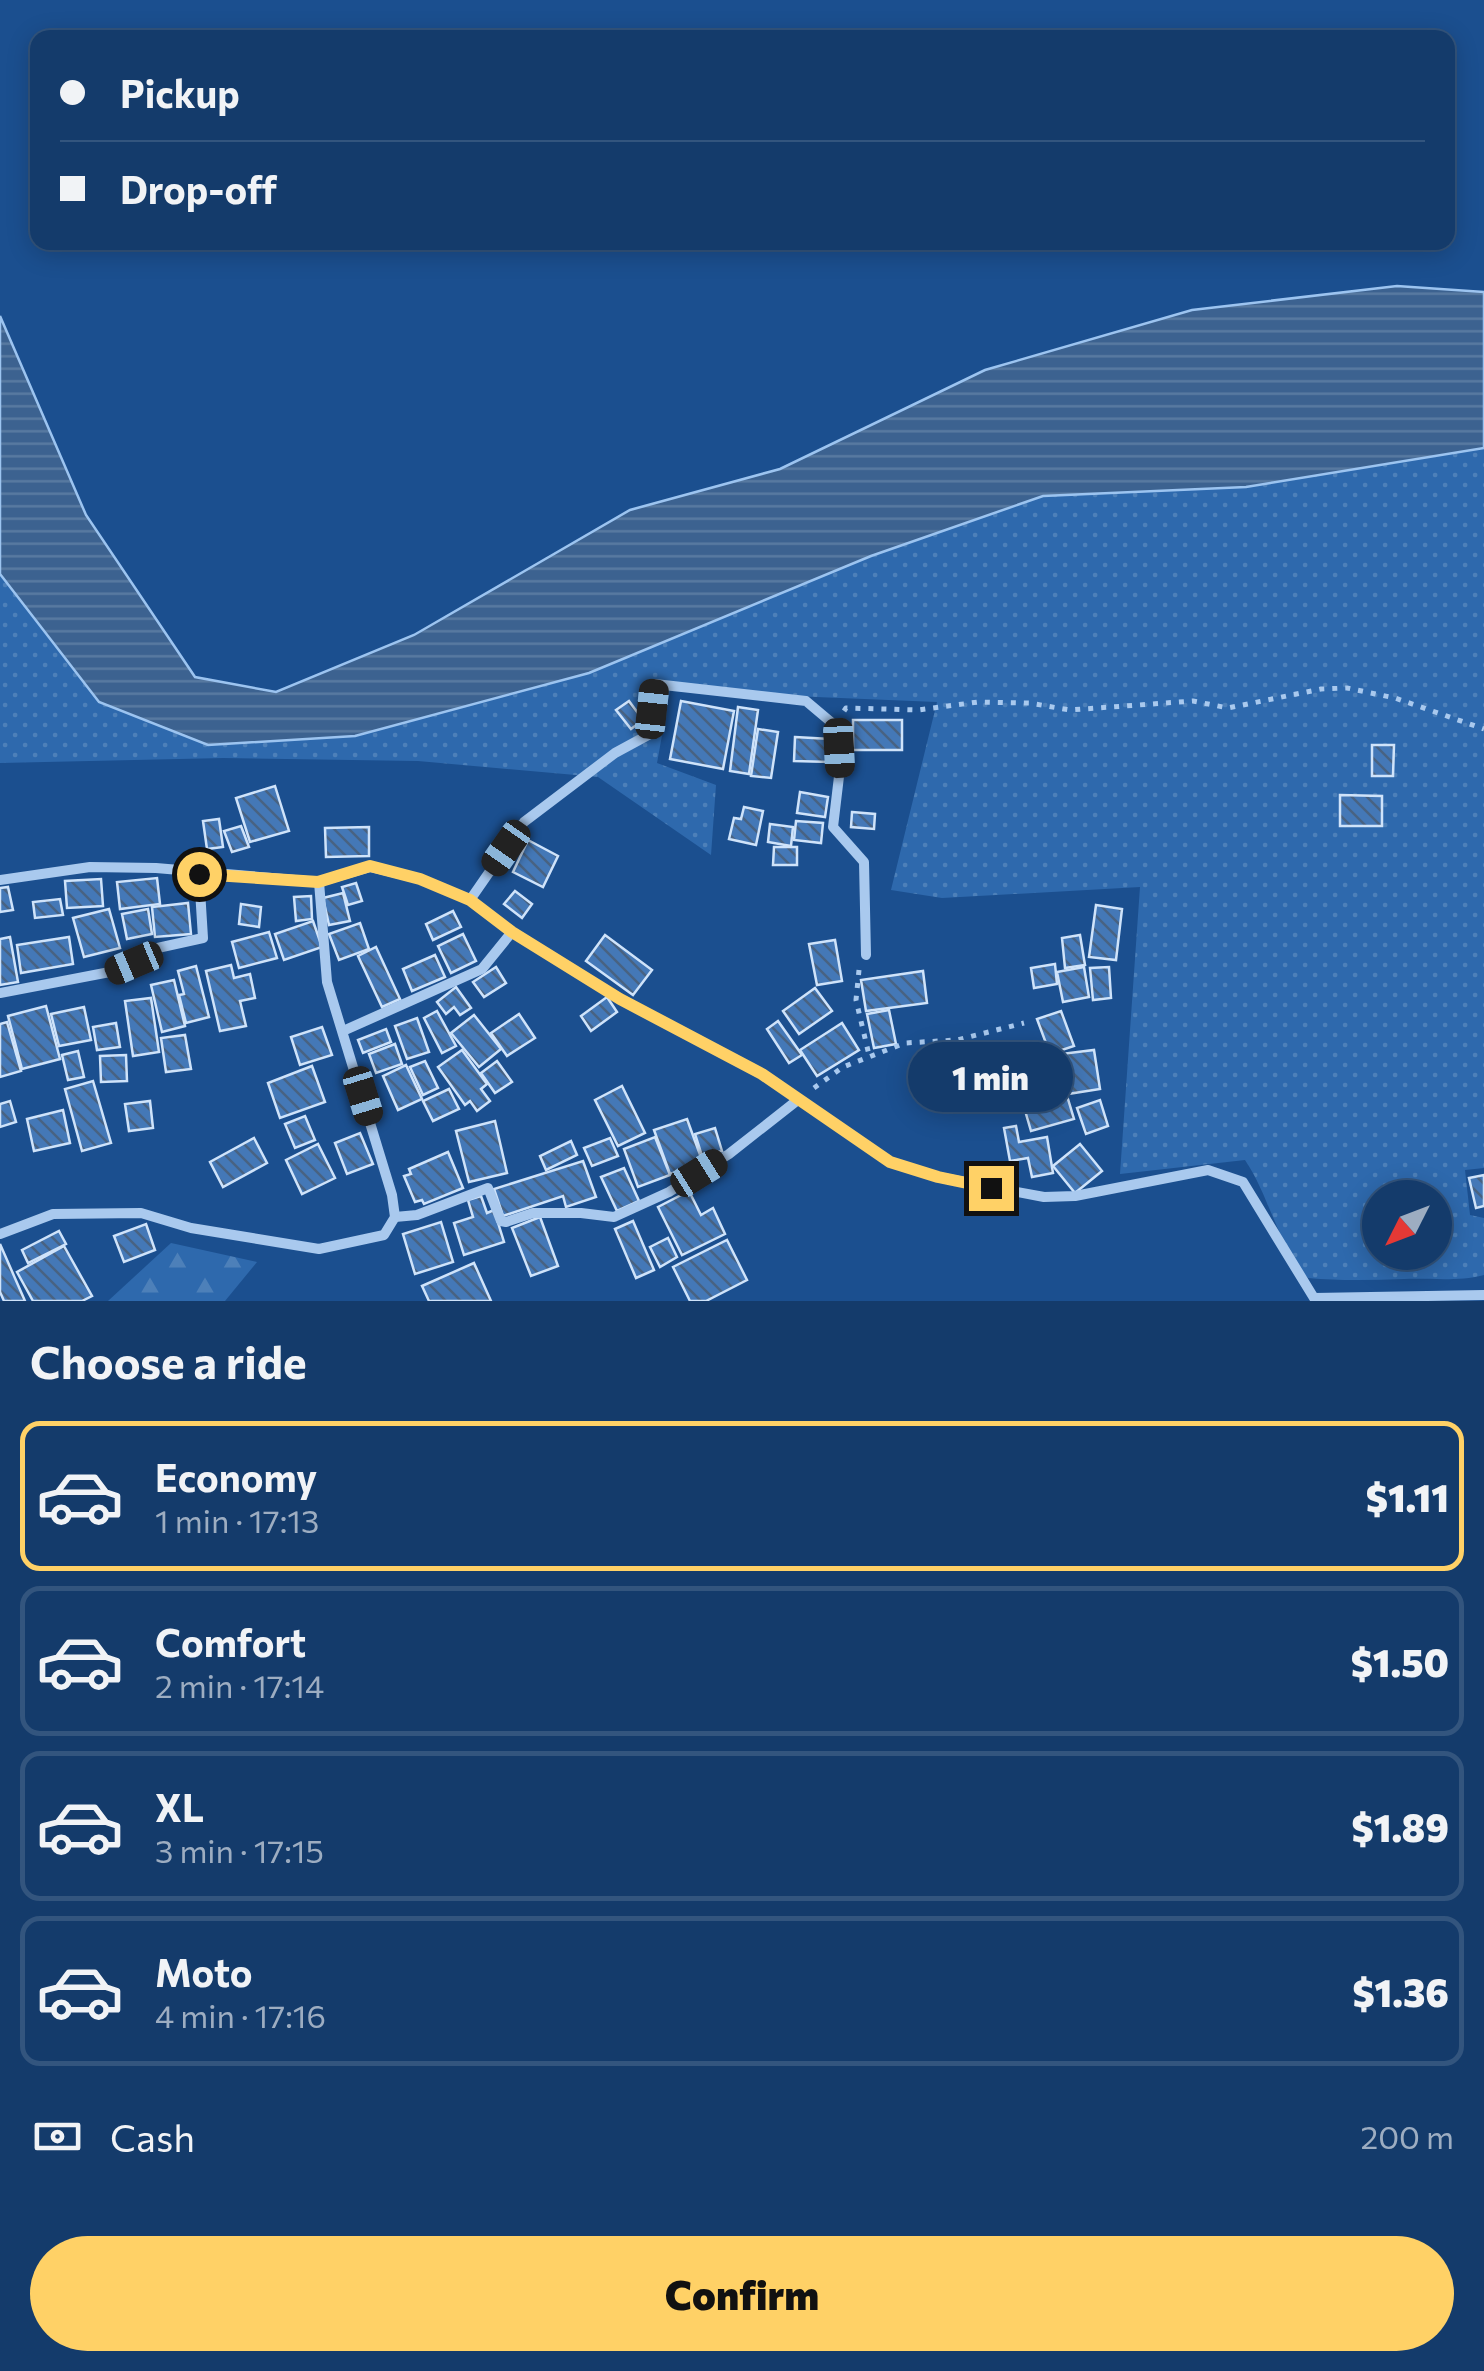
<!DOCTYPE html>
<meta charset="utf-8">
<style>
body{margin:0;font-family:Commissioner,sans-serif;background:#1d4271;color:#f1f3f6;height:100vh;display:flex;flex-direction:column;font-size:38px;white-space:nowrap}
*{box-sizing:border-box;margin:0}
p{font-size:32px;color:#9dadc1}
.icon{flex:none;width:55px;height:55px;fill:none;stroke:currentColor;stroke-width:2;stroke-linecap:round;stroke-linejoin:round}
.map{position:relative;height:1301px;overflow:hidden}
.side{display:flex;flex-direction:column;background:#143b6b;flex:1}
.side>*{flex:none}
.top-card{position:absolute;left:30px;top:30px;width:1425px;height:220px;border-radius:20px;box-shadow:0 5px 25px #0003,0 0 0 2px #33557e;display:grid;align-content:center;height:220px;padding:0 30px;background:#143b6b}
.needle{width:65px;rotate:228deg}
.fabs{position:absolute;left:1362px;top:1180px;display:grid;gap:20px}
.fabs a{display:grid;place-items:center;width:90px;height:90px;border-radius:50%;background:#143b6b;box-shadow:0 5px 25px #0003,0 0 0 2px #33557e;font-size:50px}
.end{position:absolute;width:45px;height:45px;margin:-22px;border:12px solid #ffd166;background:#111;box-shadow:0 0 0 5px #111}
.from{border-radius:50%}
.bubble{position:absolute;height:70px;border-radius:35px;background:#143b6b;box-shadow:0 5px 25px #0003,0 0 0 2px #33557e;font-size:32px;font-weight:800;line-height:70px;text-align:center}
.car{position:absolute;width:30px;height:60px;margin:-30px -15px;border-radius:12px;box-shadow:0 0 8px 2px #0007;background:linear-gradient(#222 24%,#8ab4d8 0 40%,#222 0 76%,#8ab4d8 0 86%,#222 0)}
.top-card b{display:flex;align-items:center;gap:35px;height:95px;font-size:38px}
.top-card b+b{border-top:2px solid #33557e}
.top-card i{width:25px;height:25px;background:#f1f3f6}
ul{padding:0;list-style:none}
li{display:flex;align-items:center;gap:30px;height:150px;margin:0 20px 15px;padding:0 10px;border:5px solid #33557e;border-radius:20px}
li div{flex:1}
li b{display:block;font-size:38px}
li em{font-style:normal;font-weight:800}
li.on{border-color:#ffd166}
li>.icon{width:90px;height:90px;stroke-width:1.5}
h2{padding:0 30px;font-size:45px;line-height:120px}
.pay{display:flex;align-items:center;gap:25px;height:110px;padding:0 30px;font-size:38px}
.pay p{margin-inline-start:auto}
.button{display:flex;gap:20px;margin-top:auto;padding:20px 30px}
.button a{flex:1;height:115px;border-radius:60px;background:#ffd166;color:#111;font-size:40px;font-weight:800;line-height:115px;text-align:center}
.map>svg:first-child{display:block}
.grass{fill:url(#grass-dots);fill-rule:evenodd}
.forest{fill:url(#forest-firs)}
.water{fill:url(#water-rules);stroke:#9cc4f0;stroke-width:2.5}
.building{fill:url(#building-back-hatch);stroke:#cfe3fa;stroke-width:2.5}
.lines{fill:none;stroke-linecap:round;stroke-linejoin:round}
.path{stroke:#a9c9ee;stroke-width:5;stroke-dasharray:5 8;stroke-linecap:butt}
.minor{stroke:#a9c9ee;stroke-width:10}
.route{stroke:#ffd166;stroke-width:12}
</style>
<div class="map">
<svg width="1484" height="1301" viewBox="0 0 1484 1301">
<defs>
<pattern id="grass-dots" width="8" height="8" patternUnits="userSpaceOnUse" patternTransform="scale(2.5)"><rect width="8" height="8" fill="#2e69ad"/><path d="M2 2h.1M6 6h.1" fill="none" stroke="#4d80b9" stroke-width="1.8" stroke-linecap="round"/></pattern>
<pattern id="forest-firs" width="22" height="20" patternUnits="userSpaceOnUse" patternTransform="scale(2.5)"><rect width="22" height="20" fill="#2e69ad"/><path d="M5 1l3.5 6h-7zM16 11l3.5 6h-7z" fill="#4d80b9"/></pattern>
<pattern id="water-rules" width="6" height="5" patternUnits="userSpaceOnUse" patternTransform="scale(2.5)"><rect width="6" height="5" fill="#3c6290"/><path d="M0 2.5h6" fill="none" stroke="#597aa1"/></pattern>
<pattern id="building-back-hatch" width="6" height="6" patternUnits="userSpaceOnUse" patternTransform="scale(2.5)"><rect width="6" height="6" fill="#4478b7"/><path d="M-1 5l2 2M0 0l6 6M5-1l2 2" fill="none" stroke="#486282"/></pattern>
</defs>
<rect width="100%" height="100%" fill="#1b4f8f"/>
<path class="grass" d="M1484,448V1168L1465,1170L1470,1215L1484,1218V1275C1456,1282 1433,1278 1404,1279C1372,1280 1341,1281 1308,1278C1277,1244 1270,1197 1245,1160L1120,1174L1140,887L942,898L891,890L937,702L670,691L657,763L716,785L711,855L598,777L418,761L223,758L0,763V574L99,702L208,745L355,736L589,673L871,556L1043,496L1247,487ZM1380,1198H1435V1252H1380Z"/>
<polygon class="forest" points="171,1243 257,1262 225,1301 108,1301"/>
<polygon class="water" points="1397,286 1484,292 1484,448 1246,487 1043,496 871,556 589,673 355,736 208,745 99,702 0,574 0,316 86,515 195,677 276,692 414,635 630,510 780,469 985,370 1192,310"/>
<g class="building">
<polygon points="629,701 643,720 631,729 616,710"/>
<polygon points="681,701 734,711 723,769 670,759"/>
<polygon points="738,707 758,710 749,774 730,771"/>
<rect x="853" y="720" width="49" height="30"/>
<polygon points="758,729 778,732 771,778 751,776"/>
<polygon points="795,737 830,739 830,762 794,761"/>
<polygon points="1372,745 1394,745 1393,776 1372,776"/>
<polygon points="275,786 289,831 250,842 236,798"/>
<polygon points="800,792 828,797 825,817 797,813"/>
<polygon points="1340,795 1382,796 1382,826 1340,826"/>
<polygon points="744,807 763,811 756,845 729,839 734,818 741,819"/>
<polygon points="852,812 875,814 874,829 851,827"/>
<polygon points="219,819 223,847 207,849 203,821"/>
<polygon points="796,821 823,823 821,843 794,840"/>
<polygon points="770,824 793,827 791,846 768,842"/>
<polygon points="241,826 249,847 232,852 224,831"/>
<polygon points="369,827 369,856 326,857 325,828"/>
<polygon points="528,840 558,856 543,887 513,872"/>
<polygon points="774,847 797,847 797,865 773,865"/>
<polygon points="157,878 160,904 120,909 117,882"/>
<polygon points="101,879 103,906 67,908 65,881"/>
<polygon points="356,883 362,901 348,905 342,887"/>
<polygon points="8,887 13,910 0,912 0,888"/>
<polygon points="515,891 532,904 522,918 504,904"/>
<polygon points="343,893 350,921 329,925 323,898"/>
<polygon points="311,896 312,919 296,921 294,897"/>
<polygon points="60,899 63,915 35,918 33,902"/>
<polygon points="188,903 191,934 155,937 152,907"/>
<polygon points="241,904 261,907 259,927 239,924"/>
<polygon points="1096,905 1122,909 1116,960 1089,957"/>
<polygon points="109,909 120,948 84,957 73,918"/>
<polygon points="148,909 152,934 127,939 122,914"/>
<polygon points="453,911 461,927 433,940 426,924"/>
<polygon points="313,921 322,947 284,960 275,934"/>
<polygon points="360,923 369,949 339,960 329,934"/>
<polygon points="269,932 277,958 239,968 232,942"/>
<polygon points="463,934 476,961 451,973 438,946"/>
<polygon points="605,935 652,970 633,995 586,961"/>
<polygon points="1080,935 1085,965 1065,968 1062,938"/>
<polygon points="10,937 18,982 0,985 0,939"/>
<polygon points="69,937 73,964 21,973 17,945"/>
<polygon points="835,940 842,981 817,985 809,944"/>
<polygon points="376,947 400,999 382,1007 358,956"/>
<polygon points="435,955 445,977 412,991 403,969"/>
<polygon points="1055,964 1057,984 1034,988 1031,968"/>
<polygon points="231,965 234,978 250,974 255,998 240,1001 246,1026 220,1031 206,971"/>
<polygon points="196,966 209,1017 186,1023 179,995 184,994 178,971"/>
<polygon points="496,967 506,983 484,997 473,982"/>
<polygon points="1084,967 1089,997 1063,1002 1057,972"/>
<polygon points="1109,967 1111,998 1093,1000 1090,968"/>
<polygon points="923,971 927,1003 866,1011 861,980"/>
<polygon points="174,980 185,1026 162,1032 151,985"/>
<polygon points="456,987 471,1008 460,1015 454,1007 446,1014 437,1002"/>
<polygon points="815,988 832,1011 799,1034 783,1011"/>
<polygon points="607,997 617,1012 591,1031 581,1016"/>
<polygon points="151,998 159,1052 133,1056 125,1001"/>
<polygon points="46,1006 60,1059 22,1069 8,1016"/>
<polygon points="84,1007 91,1040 59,1046 51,1014"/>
<polygon points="889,1010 896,1044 874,1048 867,1014"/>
<polygon points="437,1011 456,1046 442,1053 424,1018"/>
<polygon points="1061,1011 1074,1046 1050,1054 1037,1019"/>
<polygon points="519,1014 535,1038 507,1056 491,1033"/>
<polygon points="474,1015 501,1049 479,1067 451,1033"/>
<polygon points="417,1018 429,1052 407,1059 395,1026"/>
<polygon points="778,1021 802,1055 789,1063 767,1029"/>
<polygon points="7,1022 21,1071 0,1077 0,1024"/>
<polygon points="116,1023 120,1047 97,1050 93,1027"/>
<polygon points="842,1023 859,1050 817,1076 800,1050"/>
<polygon points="322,1027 332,1055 300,1065 291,1037"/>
<polygon points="386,1029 391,1042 363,1053 358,1040"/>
<polygon points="185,1035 191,1069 166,1072 161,1038"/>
<polygon points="395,1044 402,1064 376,1073 369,1054"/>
<polygon points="462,1050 487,1084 481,1089 490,1101 477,1111 470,1101 465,1105 438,1067"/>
<polygon points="1019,1050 1020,1077 1000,1077 999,1051"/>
<polygon points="1094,1050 1100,1089 1068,1094 1061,1054"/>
<polygon points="78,1051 84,1077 68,1080 62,1055"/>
<polygon points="126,1055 127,1081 101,1082 100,1056"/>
<polygon points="1055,1056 1074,1119 1031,1131 1017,1083 1039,1077 1034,1062"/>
<polygon points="425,1061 438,1088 423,1095 410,1067"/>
<polygon points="497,1061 512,1082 495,1093 481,1073"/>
<polygon points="406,1065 422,1099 398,1110 383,1076"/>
<polygon points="312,1066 325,1102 280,1118 268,1083"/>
<polygon points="93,1081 111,1143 82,1151 65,1089"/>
<polygon points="622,1086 645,1133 618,1146 595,1100"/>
<polygon points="449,1089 459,1109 433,1121 423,1101"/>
<polygon points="1100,1100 1108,1126 1086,1134 1077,1108"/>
<polygon points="10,1101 16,1122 0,1127 0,1104"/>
<polygon points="150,1101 153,1128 129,1131 125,1104"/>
<polygon points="63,1110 70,1143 34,1151 27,1119"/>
<polygon points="305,1116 315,1140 295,1148 285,1124"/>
<polygon points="687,1119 703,1163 670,1174 654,1130"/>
<polygon points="495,1121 507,1173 469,1182 456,1131"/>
<polygon points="1016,1126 1019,1142 1047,1137 1053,1173 1032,1177 1028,1158 1010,1161 1004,1128"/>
<polygon points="715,1128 722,1151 702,1156 695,1134"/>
<polygon points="360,1133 373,1164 347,1174 335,1143"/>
<polygon points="655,1137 670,1175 638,1187 624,1149"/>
<polygon points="254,1138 267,1163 223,1187 210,1162"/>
<polygon points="610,1138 618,1156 592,1166 584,1148"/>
<polygon points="571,1141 577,1155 546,1170 540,1156"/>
<polygon points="318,1144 335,1178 302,1194 286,1160"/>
<polygon points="1080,1144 1102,1171 1075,1193 1053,1166"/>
<polygon points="448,1152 463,1188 424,1204 422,1200 415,1202 404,1176 411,1174 409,1169"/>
<polygon points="583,1161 596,1197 566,1207 563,1196 503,1216 494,1189"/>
<polygon points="624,1168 639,1201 617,1211 601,1177"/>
<polygon points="1484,1175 1484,1206 1476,1208 1469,1178"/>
<polygon points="689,1191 701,1215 713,1208 725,1234 682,1255 658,1207"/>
<polygon points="481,1196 487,1213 494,1210 504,1242 464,1255 454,1223 473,1217 468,1200"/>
<polygon points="540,1217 558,1266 531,1276 512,1228"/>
<polygon points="633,1221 654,1270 636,1278 615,1229"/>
<polygon points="441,1222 453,1262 415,1274 403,1234"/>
<polygon points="146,1224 155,1250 124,1262 114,1236"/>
<polygon points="59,1231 66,1244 28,1263 22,1250"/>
<polygon points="668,1238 677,1257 660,1267 650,1247"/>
<polygon points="727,1240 747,1280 706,1301 690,1301 673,1267"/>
<polygon points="0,1244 25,1301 4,1301 0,1292"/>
<polygon points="64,1246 92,1296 82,1301 33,1301 17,1272"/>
<polygon points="474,1263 491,1301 429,1301 422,1286"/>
</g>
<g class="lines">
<g class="path">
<polyline points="844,711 846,708 918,710 978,702 1029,703 1070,710 1193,701 1228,708 1321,689 1347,688 1395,698 1484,729"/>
<polyline points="859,970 856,1000 869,1055"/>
<polyline points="814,1088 843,1067 905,1043 957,1040 1024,1023"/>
</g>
<g class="minor">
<polyline points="0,880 90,867 156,868 319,882 370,867 420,879 470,900 512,932 620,999 762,1074 890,1162 938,1177 1044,1197 1075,1196 1208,1170 1243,1182 1314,1298 1484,1295"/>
<polyline points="470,900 524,822 615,753 650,734 655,684 806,701 838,728 840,768 833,827 864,862 866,955"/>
<polyline points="0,993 115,971 153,949 203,938 199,874"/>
<polyline points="343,1031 482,969 512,932"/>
<polyline points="395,1217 417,1215 488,1188 501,1221 506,1222 533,1213 581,1213 614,1217 669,1192 729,1154 799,1099"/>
<polyline points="0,1234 53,1214 141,1213 191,1228 319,1249 384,1235 395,1217 392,1195 327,982 319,882"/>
</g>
</g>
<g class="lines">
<polyline class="route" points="199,874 318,882 370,866 420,879 470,900 512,932 620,999 762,1074 890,1162 938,1177 991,1188"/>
</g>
</svg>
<div class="fabs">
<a><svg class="needle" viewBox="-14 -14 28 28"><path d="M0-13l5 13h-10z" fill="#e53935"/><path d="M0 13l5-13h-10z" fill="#9dadc1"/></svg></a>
</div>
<i class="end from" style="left:199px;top:874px"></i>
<i class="end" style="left:991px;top:1188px"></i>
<div class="bubble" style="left:908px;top:1042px;width:165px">1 min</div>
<i class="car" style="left:652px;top:709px;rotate:6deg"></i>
<i class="car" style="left:839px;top:748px;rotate:177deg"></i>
<i class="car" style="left:506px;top:848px;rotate:215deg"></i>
<i class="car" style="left:134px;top:963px;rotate:247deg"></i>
<i class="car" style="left:363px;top:1096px;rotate:163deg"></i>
<i class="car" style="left:699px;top:1173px;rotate:58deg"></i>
<div class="top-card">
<b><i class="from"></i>Pickup</b>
<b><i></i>Drop-off</b>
</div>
</div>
<section class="side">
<h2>Choose a ride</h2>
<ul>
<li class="on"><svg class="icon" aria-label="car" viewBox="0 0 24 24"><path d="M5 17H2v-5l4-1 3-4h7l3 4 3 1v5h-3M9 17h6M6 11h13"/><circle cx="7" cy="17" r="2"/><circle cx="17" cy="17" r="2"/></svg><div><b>Economy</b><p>1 min · 17:13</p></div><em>$1.11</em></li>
<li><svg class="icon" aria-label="car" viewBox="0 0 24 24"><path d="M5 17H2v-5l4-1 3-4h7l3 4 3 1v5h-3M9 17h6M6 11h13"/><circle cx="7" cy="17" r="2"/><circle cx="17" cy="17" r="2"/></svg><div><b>Comfort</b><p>2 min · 17:14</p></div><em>$1.50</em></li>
<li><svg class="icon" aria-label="car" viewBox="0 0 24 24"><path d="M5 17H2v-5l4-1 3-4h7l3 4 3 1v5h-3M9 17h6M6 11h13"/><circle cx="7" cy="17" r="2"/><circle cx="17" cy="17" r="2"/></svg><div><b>XL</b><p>3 min · 17:15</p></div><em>$1.89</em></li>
<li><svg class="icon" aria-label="car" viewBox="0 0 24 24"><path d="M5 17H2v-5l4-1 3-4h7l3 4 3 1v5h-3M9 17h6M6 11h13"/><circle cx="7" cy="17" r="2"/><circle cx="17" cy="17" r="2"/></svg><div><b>Moto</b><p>4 min · 17:16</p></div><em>$1.36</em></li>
</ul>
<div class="pay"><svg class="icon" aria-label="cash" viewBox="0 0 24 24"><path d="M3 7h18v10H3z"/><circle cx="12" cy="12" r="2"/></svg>Cash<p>200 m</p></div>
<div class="button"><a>Confirm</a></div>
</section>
